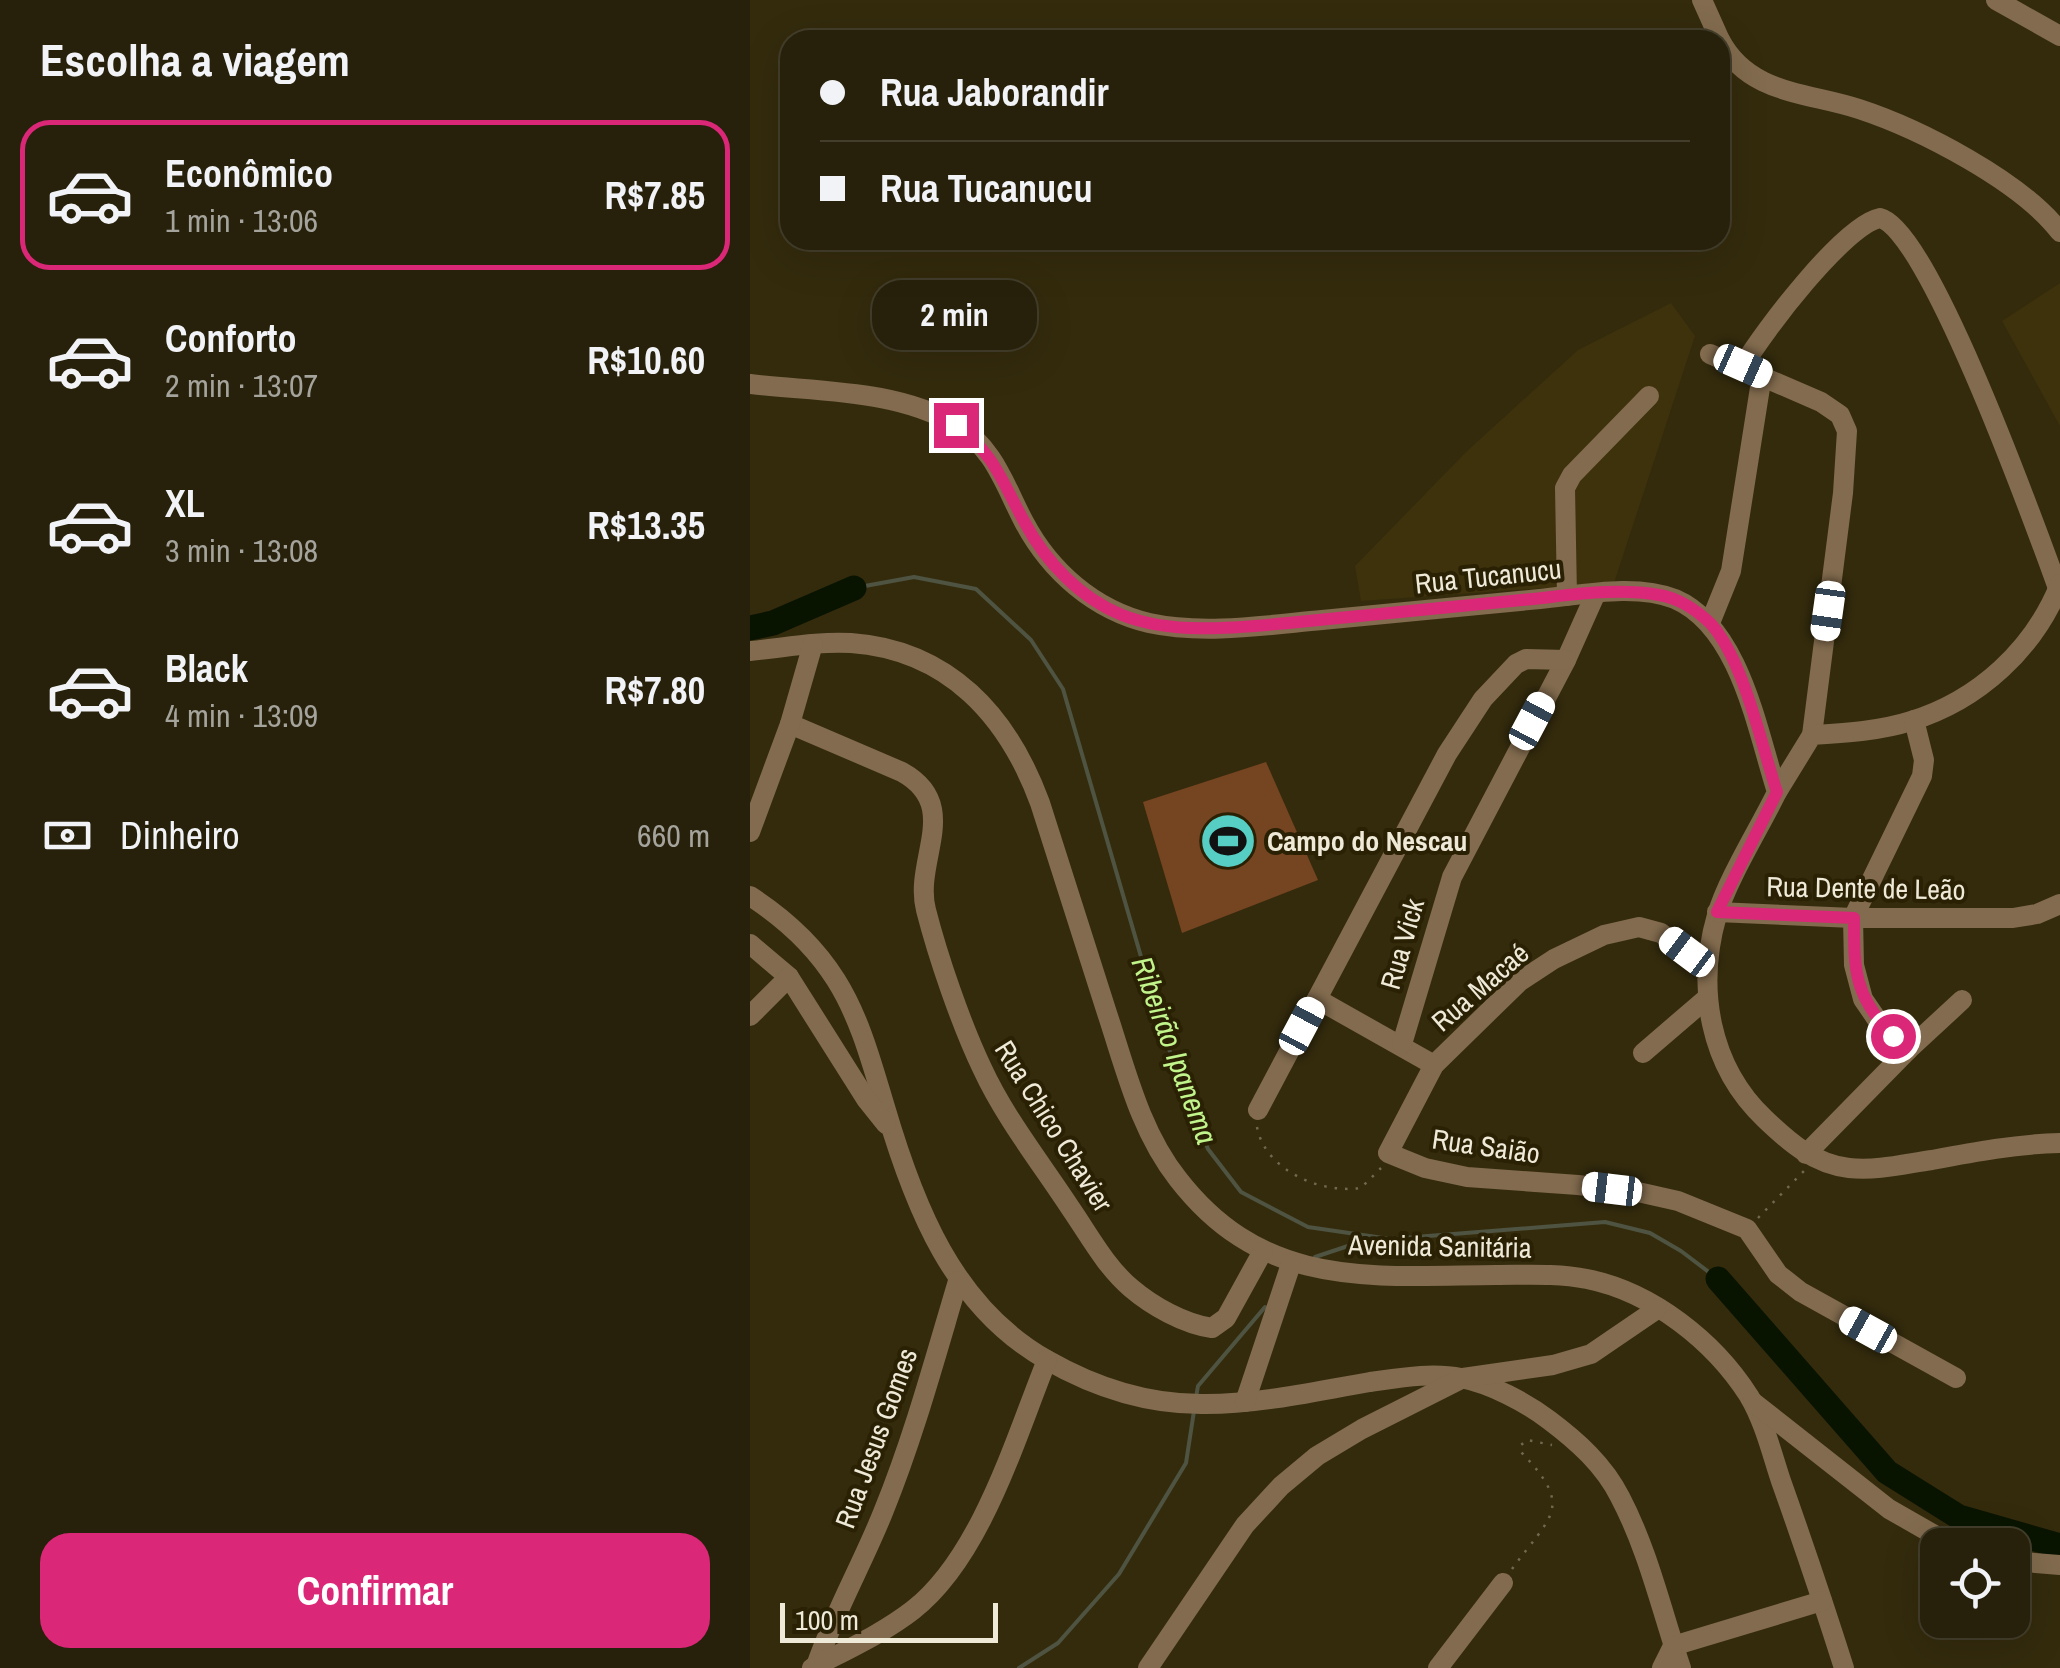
<!DOCTYPE html>
<html lang="pt">
<meta charset="utf-8">
<style>
body{margin:0;font-family:"Archivo Narrow",sans-serif;background:#2f2813;color:#f1f3f6;height:100vh;display:flex;flex-direction:column;font-size:38px;white-space:nowrap}
*{box-sizing:border-box;margin:0}
p{font-size:32px;color:#a4a39c}
.icon{flex:none;width:55px;height:55px;fill:none;stroke:currentColor;stroke-width:2;stroke-linecap:round;stroke-linejoin:round}
.map{position:relative;flex:1;overflow:hidden}
.sheet{display:flex;flex-direction:column;background:#27200a;width:750px}
.sheet>*{flex:none}
.hud{position:absolute;left:30px;top:30px;width:950px;height:220px;border-radius:30px;box-shadow:0 10px 40px #0002,0 0 0 2px #433e2b;display:grid;align-content:center;height:220px;padding:0 40px;background:#27200a}
.fabs{position:absolute;left:1170px;top:1528px;display:grid;gap:20px}
.fabs a{display:grid;place-items:center;width:110px;height:110px;border-radius:20px;background:#27200a;box-shadow:0 10px 40px #0002,0 0 0 2px #433e2b;font-size:50px}
.scale{position:absolute;left:30px;bottom:25px;width:218px;box-sizing:border-box;padding-left:10px;border:5px solid #efe9d8;border-top:0;font-size:28px;line-height:35px;white-space:nowrap;color:#efe9d8;-webkit-text-stroke:8px #2a2104;paint-order:stroke}
.end{position:absolute;width:45px;height:45px;margin:-22px;border:12px solid #db2777;background:#fff;box-shadow:0 0 0 5px #fff}
.from{border-radius:50%}
.bubble{position:absolute;height:70px;border-radius:30px;background:#27200a;box-shadow:0 10px 40px #0002,0 0 0 2px #433e2b;font-size:32px;font-weight:800;line-height:70px;text-align:center}
.car{position:absolute;width:30px;height:60px;margin:-30px -15px;border-radius:12px;box-shadow:0 0 8px 2px #0007;background:linear-gradient(#fff 24%,#345 0 40%,#fff 0 76%,#345 0 86%,#fff 0)}
.hud b{display:flex;align-items:center;gap:35px;height:95px;font-size:38px}
.hud b+b{border-top:2px solid #433e2b}
.hud i{width:25px;height:25px;background:#f1f3f6}
ul{padding:0;list-style:none}
li{display:flex;align-items:center;gap:30px;height:150px;margin:0 20px 15px;padding:0 20px;border:5px solid transparent;border-radius:30px}
li div{flex:1}
li b{display:block;font-size:38px}
li em{font-style:normal;font-weight:800}
li.active{border-color:#db2777}
li>.icon{width:90px;height:90px;stroke-width:1.5}
h2{padding:0 40px;font-size:45px;line-height:120px}
.pay{display:flex;align-items:center;gap:25px;height:110px;padding:0 40px;font-size:38px}
.pay p{margin-inline-start:auto}
.cta{display:flex;gap:20px;margin-top:auto;padding:20px 40px}
.cta a{flex:1;height:115px;border-radius:30px;background:#db2777;color:#fff;font-size:40px;font-weight:800;line-height:115px;text-align:center}
main{display:flex;flex:1;min-height:0}
.map>svg:first-child{display:block}
.built{fill:#3d320b}
.green{fill:#754421}
.lines{fill:none;stroke-linecap:round;stroke-linejoin:round}
.stream{stroke:#4e5441;stroke-width:4}
.river{stroke:#091400;stroke-width:25}
.path{stroke:#71694f;stroke-width:2.5;stroke-dasharray:2.5 8;stroke-linecap:butt}
.minor{stroke:#826b4e;stroke-width:20}
.route{stroke:#db2777;stroke-width:12}
.labels{text-anchor:middle;dominant-baseline:central;stroke-width:8;stroke-linejoin:round;paint-order:stroke}
.street-label{font-size:28px;fill:#efe9d8;stroke:#2a2104}
.poi-label{font-size:28px;font-weight:bold;fill:#efe9d8;stroke:#2a2104;text-anchor:start}
.water-label{font-size:30px;font-style:italic;fill:#c1f58b;stroke:#2a2104}
</style>
<main>
<section class="sheet">
<h2>Escolha a viagem</h2>
<ul>
<li class="active"><svg class="icon" aria-label="car" viewBox="0 0 24 24"><path d="M5 17H2v-5l4-1 3-4h7l3 4 3 1v5h-3M9 17h6M6 11h13"/><circle cx="7" cy="17" r="2"/><circle cx="17" cy="17" r="2"/></svg><div><b>Econômico</b><p>1 min · 13:06</p></div><em>R$7.85</em></li>
<li><svg class="icon" aria-label="car" viewBox="0 0 24 24"><path d="M5 17H2v-5l4-1 3-4h7l3 4 3 1v5h-3M9 17h6M6 11h13"/><circle cx="7" cy="17" r="2"/><circle cx="17" cy="17" r="2"/></svg><div><b>Conforto</b><p>2 min · 13:07</p></div><em>R$10.60</em></li>
<li><svg class="icon" aria-label="car" viewBox="0 0 24 24"><path d="M5 17H2v-5l4-1 3-4h7l3 4 3 1v5h-3M9 17h6M6 11h13"/><circle cx="7" cy="17" r="2"/><circle cx="17" cy="17" r="2"/></svg><div><b>XL</b><p>3 min · 13:08</p></div><em>R$13.35</em></li>
<li><svg class="icon" aria-label="car" viewBox="0 0 24 24"><path d="M5 17H2v-5l4-1 3-4h7l3 4 3 1v5h-3M9 17h6M6 11h13"/><circle cx="7" cy="17" r="2"/><circle cx="17" cy="17" r="2"/></svg><div><b>Black</b><p>4 min · 13:09</p></div><em>R$7.80</em></li>
</ul>
<div class="pay"><svg class="icon" aria-label="cash" viewBox="0 0 24 24"><path d="M3 7h18v10H3z"/><circle cx="12" cy="12" r="2"/></svg>Dinheiro<p>660 m</p></div>
<div class="cta"><a>Confirmar</a></div>
</section>
<div class="map">
<svg width="1310" height="1668" viewBox="0 0 1310 1668">
<rect width="100%" height="100%" fill="#342b0d"/>
<g class="built">
<polygon points="1310,283 1310,426 1252,321"/>
<polygon points="921,303 945,336 864,583 611,601 605,566 716,452 828,350"/>
</g>
<polygon class="green" points="516,762 568,880 432,933 393,802"/>
<g class="lines">
<g class="stream">
<polyline points="104,588 164,577 226,589 281,640 313,689 415,1039 458,1149 491,1192 558,1227 640,1239 855,1222 900,1233 931,1251 968,1279"/>
<polyline points="565,1257 622,1238"/>
<polyline points="446,1397 448,1386 515,1307"/>
<polyline points="269,1668 308,1643 369,1574 436,1463 444,1411"/>
</g>
<g class="river">
<polyline points="0,628 23,623 104,588"/>
<polyline points="968,1279 1137,1472 1209,1517 1310,1546"/>
</g>
<g class="path">
<path d="M507,1127C515,1170 570,1194 611,1188L631,1168"/>
<polyline points="1008,1218 1055,1170"/>
<path d="M762,1569C801,1515 825,1508 771,1452V1445L777,1440L802,1445"/>
</g>
<g class="minor">
<polyline points="952,0 970,40"/>
<polyline points="1246,0 1310,36"/>
<path d="M970,40C999,95 1058,92 1109,109C1170,129 1271,181 1310,232"/>
<polyline points="960,354 1071,402 1090,415 1097,431 1093,493 1062,735"/>
<path d="M993,366C1013,332 1094,225 1130,218C1179,229 1287,531 1308,588"/>
<path d="M0,384C66,392 147,389 206,425C244,447 255,486 274,522C300,571 344,610 399,623C454,635 517,625 572,620C645,613 717,606 790,599C831,595 885,583 925,599C990,627 1007,730 1027,792C1010,827 977,880 967,915C946,988 959,1066 1015,1119C1039,1142 1064,1164 1099,1168C1127,1171 1154,1164 1182,1160C1224,1152 1267,1144 1310,1143"/>
<polyline points="817,596 815,488 822,475 899,396"/>
<polyline points="960,623 981,571 1012,375"/>
<path d="M0,651C33,648 67,641 101,643C199,650 258,716 290,803C312,873 335,943 357,1013C376,1070 390,1131 428,1179C514,1290 621,1276 746,1275C776,1275 807,1273 837,1279C902,1292 964,1341 999,1396C1014,1421 1022,1454 1031,1481C1053,1543 1074,1605 1094,1668"/>
<path d="M40,724L152,772C213,806 163,860 176,910C188,957 211,1024 232,1068C255,1118 291,1163 321,1209C339,1235 356,1267 381,1288C402,1306 434,1324 462,1328L476,1318L513,1251"/>
<path d="M1027,792L1062,735C1094,733 1130,731 1161,721C1229,700 1284,649 1310,584"/>
<polyline points="0,832 40,724 63,644"/>
<path d="M0,896C34,918 64,945 86,980C110,1018 122,1064 135,1107C164,1206 203,1307 297,1360C346,1388 399,1405 456,1404C511,1404 566,1391 620,1382C649,1378 682,1372 711,1378C741,1384 775,1402 799,1420C827,1441 854,1465 870,1497C898,1550 912,1612 931,1668"/>
<polyline points="967,912 1103,918 1263,918 1287,914 1310,904"/>
<polyline points="0,944 39,977 116,1099 136,1124"/>
<polyline points="957,967 911,933 889,927 854,935 804,959 769,982 684,1065 638,1153 675,1168 717,1177 828,1185 888,1192 928,1201 997,1229 1028,1274 1051,1292 1206,1378"/>
<polyline points="567,999 684,1065"/>
<polyline points="0,1016 39,977"/>
<polyline points="652,1044 702,877 816,660 846,593"/>
<polyline points="1158,1050 1128,1021 1113,999 1104,965 1103,918 1172,776 1174,760 1164,720"/>
<polyline points="893,1053 957,998"/>
<polyline points="508,1110 697,754 733,699 766,664 776,659 816,660"/>
<polyline points="1056,1154 1158,1050 1212,1000"/>
<polyline points="495,1402 541,1264"/>
<polyline points="1003,1402 1139,1509 1202,1545"/>
<polyline points="1262,1561 1310,1565"/>
<polyline points="923,1646 1072,1601"/>
<path d="M66,1666C85,1611 113,1563 134,1510C164,1436 185,1358 208,1281"/>
<path d="M62,1668C96,1650 132,1634 163,1610C231,1557 265,1439 297,1360"/>
<polyline points="398,1668 495,1525 531,1486 567,1456 612,1429 713,1378 803,1365 841,1354 907,1309"/>
<polyline points="688,1668 753,1583"/>
<polyline points="912,1668 923,1646"/>
</g>
</g>
<g class="lines">
<path class="route" d="M206,425C245,454 252,482 275,523C296,562 330,598 372,615C422,635 485,628 538,623C616,615 694,608 772,600C816,596 864,587 909,595C928,598 947,610 961,624C994,661 1011,744 1027,792L967,912L1104,918C1104,971 1104,996 1143,1036"/>
</g>
<defs>
<g id="stadium-disc" transform="scale(2.875)"><circle r="9.5" fill="#56cec4" stroke="#2a2104"/><path d="M0-5a6.5 5 0 1 0 0 10a6.5 5 0 1 0 0-10ZM-3.5-1.8h7v3.6h-7Z" fill="#111"/></g>
</defs>
<g fill-rule="evenodd">
<use href="#stadium-disc" x="478" y="841"/>
</g>
<g class="labels">
<g class="street-label">
<text transform="translate(738 576) rotate(-6)">Rua Tucanucu</text>
<text transform="translate(1116 888) rotate(1)">Rua Dente de Leão</text>
<text transform="translate(652 944) rotate(-74)">Rua Vick</text>
<text transform="translate(730 987) rotate(-41)">Rua Macaé</text>
<text transform="translate(304 1126) rotate(58)">Rua Chico Chavier</text>
<text transform="translate(736 1146) rotate(8)">Rua Saião</text>
<text transform="translate(690 1246) rotate(1)">Avenida Sanitária</text>
<text transform="translate(126 1438) rotate(-70)">Rua Jesus Gomes</text>
</g>
<g class="poi-label">
<text x="517" y="841">Campo do Nescau</text>
</g>
<g class="water-label">
<text transform="translate(425 1050) rotate(70)">Ribeirão Ipanema</text>
</g>
</g>
</svg>
<div class="fabs">
<a><svg class="icon" aria-label="locate" viewBox="0 0 24 24"><circle cx="12" cy="12" r="6"/><path d="M12 2v4M12 18v4M2 12h4M18 12h4"/></svg></a>
</div>
<div class="scale">100 m</div>
<i class="end from" style="left:1143px;top:1036px"></i>
<i class="end" style="left:206px;top:425px"></i>
<div class="bubble" style="left:122px;top:280px;width:165px">2 min</div>
<i class="car" style="left:993px;top:366px;rotate:114deg"></i>
<i class="car" style="left:1078px;top:611px;rotate:188deg"></i>
<i class="car" style="left:782px;top:721px;rotate:28deg"></i>
<i class="car" style="left:937px;top:952px;rotate:307deg"></i>
<i class="car" style="left:552px;top:1026px;rotate:28deg"></i>
<i class="car" style="left:862px;top:1189px;rotate:277deg"></i>
<i class="car" style="left:1118px;top:1330px;rotate:299deg"></i>
<div class="hud">
<b><i class="from"></i>Rua Jaborandir</b>
<b><i></i>Rua Tucanucu</b>
</div>
</div>
</main>
